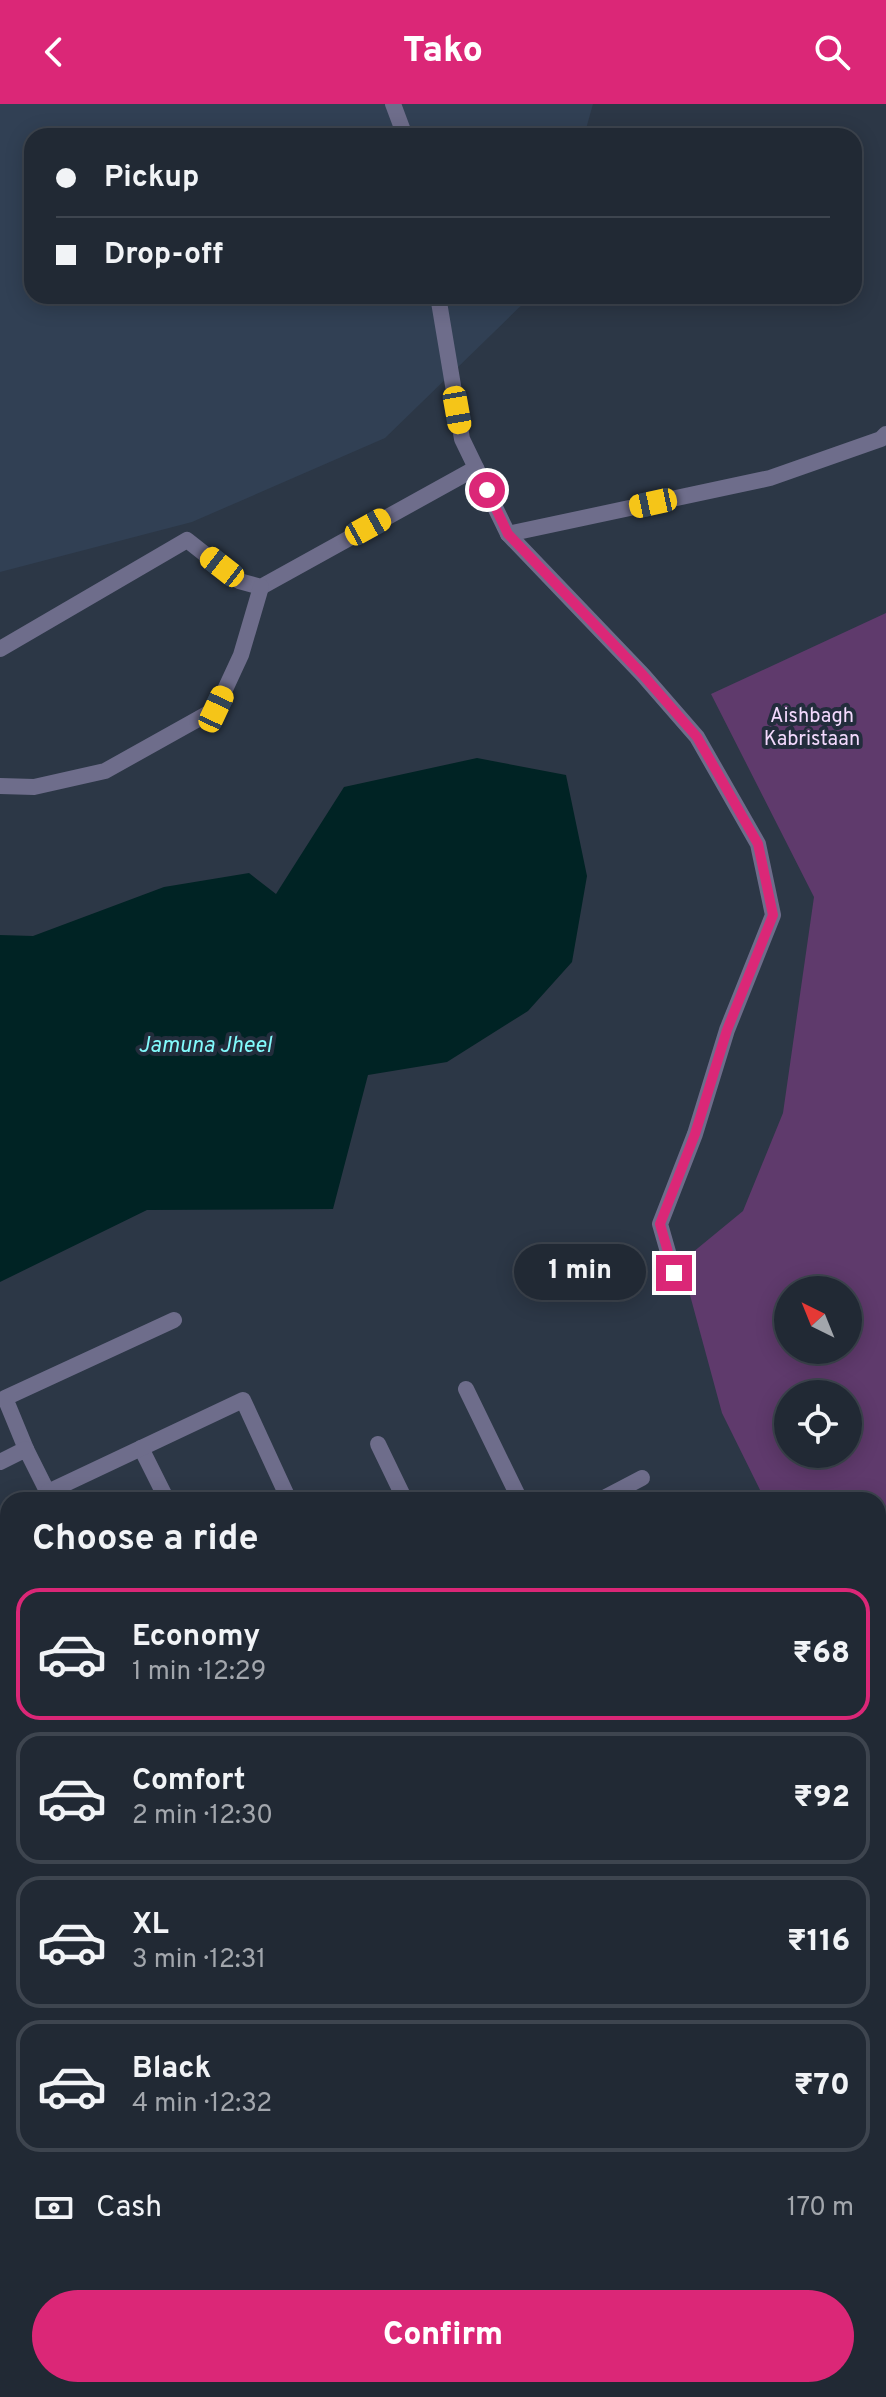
<!DOCTYPE html>
<meta charset="utf-8">
<style>
body{margin:0;font-family:Overpass,sans-serif;background:#2d3540;color:#f1f3f6;height:100vh;display:flex;flex-direction:column;font-size:30px;white-space:nowrap}
*{box-sizing:border-box;margin:0}
p{font-size:26px;color:#a2a6ac}
.icon{flex:none;width:44px;height:44px;fill:none;stroke:currentColor;stroke-width:2;stroke-linecap:round;stroke-linejoin:round}
.map{position:relative;flex:1;overflow:hidden}
.panel{position:absolute;left:0px;top:1388px;width:886px;height:906px;display:flex;flex-direction:column;background:#212934;border-radius:24px 24px 0 0;box-shadow:0 4px 20px #0003,0 0 0 2px #3e454f}
.panel>*{flex:none}
.guide{position:absolute;left:24px;top:24px;width:838px;height:176px;border-radius:24px;box-shadow:0 4px 20px #0003,0 0 0 2px #3e454f;display:grid;align-content:center;height:176px;padding:0 32px;background:#212934}
.needle{width:52px;rotate:317deg}
.controls{position:absolute;left:774px;top:1172px;display:grid;gap:16px}
.controls a{display:grid;place-items:center;width:88px;height:88px;border-radius:50%;background:#212934;box-shadow:0 4px 20px #0003,0 0 0 2px #3e454f;font-size:40px}
.end{position:absolute;width:36px;height:36px;margin:-18px;border:10px solid #db2777;background:#fff;box-shadow:0 0 0 4px #fff}
.from{border-radius:50%}
.bubble{position:absolute;height:56px;border-radius:28px;background:#212934;box-shadow:0 4px 20px #0003,0 0 0 2px #3e454f;font-size:26px;font-weight:800;line-height:56px;text-align:center}
.car{position:absolute;width:24px;height:48px;margin:-24px -12px;border-radius:10px;box-shadow:0 0 6px 2px #0007;background:linear-gradient(#f5c518 24%,#345 0 40%,#f5c518 0 76%,#345 0 86%,#f5c518 0)}
.guide b{display:flex;align-items:center;gap:28px;height:76px;font-size:30px}
.guide b+b{border-top:2px solid #3e454f}
.guide i{width:20px;height:20px;background:#f1f3f6}
ul{padding:0;list-style:none}
li{display:flex;align-items:center;gap:24px;height:132px;margin:0 16px 12px;padding:0 16px;border:4px solid #3e454f;border-radius:24px}
li div{flex:1}
li b{display:block;font-size:30px}
li em{font-style:normal;font-weight:800}
li.active{border-color:#db2777}
li>.icon{width:72px;height:72px;stroke-width:1.5}
h2{padding:0 32px;font-size:36px;line-height:96px}
.pay{display:flex;align-items:center;gap:20px;height:88px;padding:0 32px;font-size:30px}
.pay p{margin-inline-start:auto}
.primary-button{display:flex;gap:16px;margin-top:auto;padding:16px 32px}
.primary-button a{flex:1;height:92px;border-radius:48px;background:#db2777;color:#fff;font-size:32px;font-weight:800;line-height:92px;text-align:center}
header{display:flex;justify-content:space-between;align-items:center;height:104px;padding:0 32px;background:#db2777;color:#fff;font-size:36px;font-weight:800}
.map>svg:first-child{display:block}
.built{fill:#314054}
.green{fill:#5f3a6c;fill-rule:evenodd}
.water{fill:#002324}
.lines{fill:none;stroke-linecap:round;stroke-linejoin:round}
.service{stroke:#6e6d8b;stroke-width:16}
.minor{stroke:#6e6d8b;stroke-width:16}
.route{stroke:#db2777;stroke-width:10}
.labels{text-anchor:middle;dominant-baseline:central;stroke-width:8;stroke-linejoin:round;paint-order:stroke}
.park-label{font-size:20px;fill:#f3d9fd;stroke:#232d3c}
.water-label{font-size:22px;font-style:italic;fill:#82fafc;stroke:#232d3c}
</style>
<header><svg class="icon" aria-label="back" viewBox="0 0 24 24"><path d="M15 5l-7 7 7 7"/></svg>Tako<svg class="icon" aria-label="search" viewBox="0 0 24 24"><circle cx="10" cy="10" r="6"/><path d="M15 15l6 6"/></svg></header>
<div class="map">
<svg width="886" height="2293" viewBox="0 0 886 2293">
<rect width="100%" height="100%" fill="#2c3746"/>
<polygon class="built" points="0,0 593,0 584,32 32,32 32,192 531,192 385,334 192,418 0,468"/>
<path class="green" d="M886,509V1563L878,1553V1396H765L722,1309L681,1158L743,1107L783,1009L814,793L711,590ZM788,1186H848V1246H788ZM788,1290H848V1350H788Z"/>
<g class="water">
<polygon points="477,654 566,671 587,772 572,858 528,907 447,958 368,971 333,1105 147,1106 0,1178 0,831 33,832 164,783 249,769 276,790 344,683"/>
<polygon points="886,1716 886,2293 746,2293 743,2286 878,2286 878,1718"/>
</g>
<g class="lines">
<g class="service">
<polyline points="0,545 187,436 239,477 261,483 476,364"/>
<polyline points="0,682 34,683 105,667 216,605 241,551 261,483"/>
<polyline points="466,1285 520,1396"/>
<polyline points="378,1340 405,1396"/>
<polyline points="141,1344 167,1396"/>
<polyline points="26,1345 5,1294 174,1216"/>
<polyline points="0,1358 26,1345 51,1395"/>
<polyline points="48,1388 243,1296 289,1396"/>
<polyline points="600,1396 642,1374"/>
<polyline points="0,1474 8,1470"/>
<polyline points="0,1528 8,1545"/>
<polyline points="0,1579 8,1576"/>
<polyline points="0,1698 8,1694"/>
<polyline points="0,1809 8,1805"/>
<polyline points="0,2081 8,2077"/>
<polyline points="0,2159 8,2177"/>
<polyline points="0,2284 8,2280"/>
<polyline points="55,2286 58,2293"/>
<polyline points="305,2286 308,2293"/>
<polyline points="415,2286 418,2293"/>
<polyline points="522,2286 525,2293"/>
<polyline points="241,2293 258,2286"/>
</g>
<g class="minor">
<polyline points="393,0 405,32"/>
<polyline points="438,192 462,335 508,430 643,571 697,633 758,740 773,811 727,926 695,1030 660,1120 674,1169"/>
<polyline points="508,430 770,374 881,335 886,330"/>
<polyline points="0,1936 8,1933"/>
<polyline points="619,2293 636,2287"/>
</g>
</g>
<g class="lines">
<polyline class="route" points="487,386 508,430 643,571 697,633 758,740 773,811 727,926 695,1030 660,1120 674,1169"/>
</g>
<g class="labels">
<g class="park-label">
<text x="812" y="613">Aishbagh<tspan x="812" dy="23">Kabristaan</tspan></text>
</g>
<g class="water-label">
<text x="205" y="942">Jamuna Jheel</text>
</g>
</g>
</svg>
<div class="controls">
<a><svg class="needle" viewBox="-14 -14 28 28"><path d="M0-13l5 13h-10z" fill="#e53935"/><path d="M0 13l5-13h-10z" fill="#a2a6ac"/></svg></a>
<a><svg class="icon" aria-label="locate" viewBox="0 0 24 24"><circle cx="12" cy="12" r="6"/><path d="M12 2v4M12 18v4M2 12h4M18 12h4"/></svg></a>
</div>
<i class="end from" style="left:487px;top:386px"></i>
<i class="end" style="left:674px;top:1169px"></i>
<div class="bubble" style="left:514px;top:1140px;width:132px">1 min</div>
<i class="car" style="left:457px;top:306px;rotate:170deg"></i>
<i class="car" style="left:653px;top:399px;rotate:258deg"></i>
<i class="car" style="left:368px;top:423px;rotate:61deg"></i>
<i class="car" style="left:222px;top:463px;rotate:308deg"></i>
<i class="car" style="left:216px;top:605px;rotate:25deg"></i>
<div class="guide">
<b><i class="from"></i>Pickup</b>
<b><i></i>Drop-off</b>
</div>
<section class="panel">
<h2>Choose a ride</h2>
<ul>
<li class="active"><svg class="icon" aria-label="car" viewBox="0 0 24 24"><path d="M5 17H2v-5l4-1 3-4h7l3 4 3 1v5h-3M9 17h6M6 11h13"/><circle cx="7" cy="17" r="2"/><circle cx="17" cy="17" r="2"/></svg><div><b>Economy</b><p>1 min · 12:29</p></div><em>₹68</em></li>
<li><svg class="icon" aria-label="car" viewBox="0 0 24 24"><path d="M5 17H2v-5l4-1 3-4h7l3 4 3 1v5h-3M9 17h6M6 11h13"/><circle cx="7" cy="17" r="2"/><circle cx="17" cy="17" r="2"/></svg><div><b>Comfort</b><p>2 min · 12:30</p></div><em>₹92</em></li>
<li><svg class="icon" aria-label="car" viewBox="0 0 24 24"><path d="M5 17H2v-5l4-1 3-4h7l3 4 3 1v5h-3M9 17h6M6 11h13"/><circle cx="7" cy="17" r="2"/><circle cx="17" cy="17" r="2"/></svg><div><b>XL</b><p>3 min · 12:31</p></div><em>₹116</em></li>
<li><svg class="icon" aria-label="car" viewBox="0 0 24 24"><path d="M5 17H2v-5l4-1 3-4h7l3 4 3 1v5h-3M9 17h6M6 11h13"/><circle cx="7" cy="17" r="2"/><circle cx="17" cy="17" r="2"/></svg><div><b>Black</b><p>4 min · 12:32</p></div><em>₹70</em></li>
</ul>
<div class="pay"><svg class="icon" aria-label="cash" viewBox="0 0 24 24"><path d="M3 7h18v10H3z"/><circle cx="12" cy="12" r="2"/></svg>Cash<p>170 m</p></div>
<div class="primary-button"><a>Confirm</a></div>
</section>
</div>
